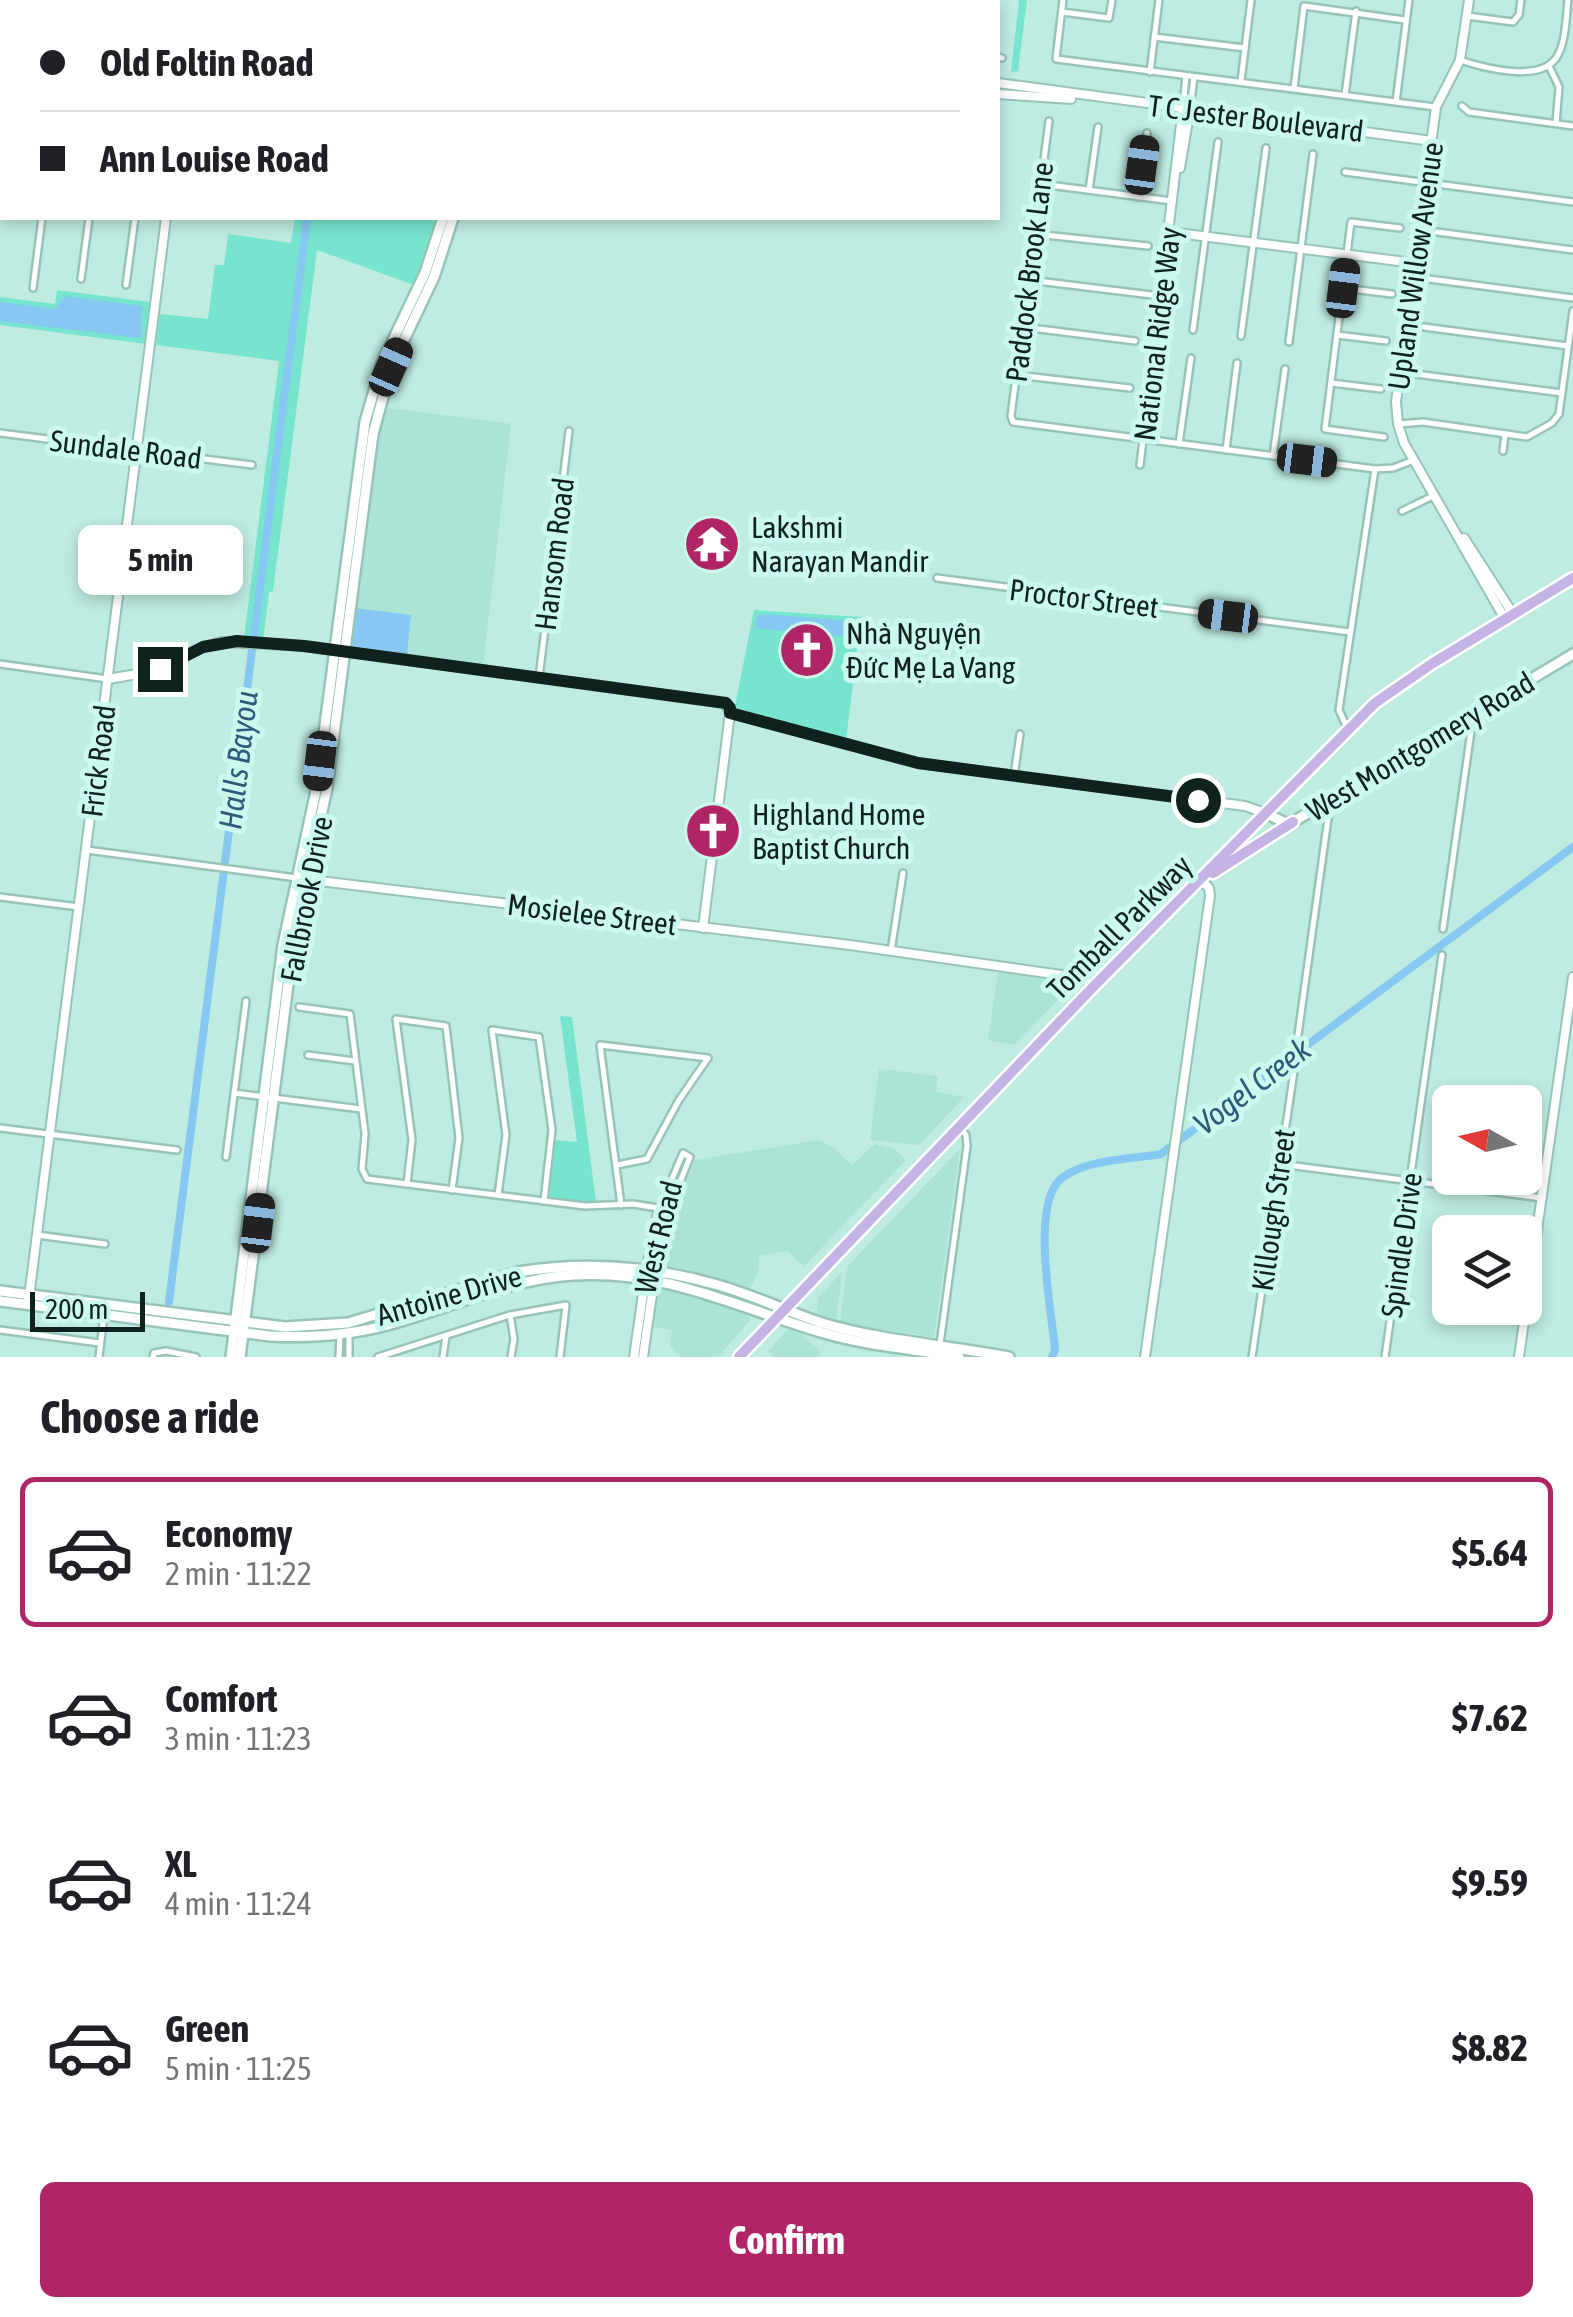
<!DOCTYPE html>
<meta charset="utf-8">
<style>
body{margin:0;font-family:"Asap Condensed",sans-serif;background:#f6f6f6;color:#202124;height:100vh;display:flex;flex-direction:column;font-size:38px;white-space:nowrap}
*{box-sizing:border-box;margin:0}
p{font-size:32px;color:#757577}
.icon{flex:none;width:55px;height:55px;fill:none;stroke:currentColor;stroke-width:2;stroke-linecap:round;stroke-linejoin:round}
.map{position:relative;height:1357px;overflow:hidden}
.sheet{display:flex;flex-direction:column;background:#fff;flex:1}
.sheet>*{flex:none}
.hud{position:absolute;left:0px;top:0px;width:1000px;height:220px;box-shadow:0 5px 15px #0003;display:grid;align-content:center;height:220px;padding:0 40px;background:#fff}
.needle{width:65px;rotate:278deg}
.controls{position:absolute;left:1432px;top:1085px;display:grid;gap:20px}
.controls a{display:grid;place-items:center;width:110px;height:110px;border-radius:15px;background:#fff;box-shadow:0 5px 15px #0003;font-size:50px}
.scale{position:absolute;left:30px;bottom:25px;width:115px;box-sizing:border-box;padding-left:10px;border:5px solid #10221e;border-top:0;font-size:28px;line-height:35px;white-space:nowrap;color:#10221e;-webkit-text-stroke:8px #cbf9ed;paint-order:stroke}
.end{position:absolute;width:45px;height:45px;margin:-22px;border:12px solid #10221e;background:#fff;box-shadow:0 0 0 5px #fff}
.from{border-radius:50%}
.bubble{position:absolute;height:70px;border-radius:15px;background:#fff;box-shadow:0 5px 15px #0003;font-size:32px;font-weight:700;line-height:70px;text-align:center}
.car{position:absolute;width:30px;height:60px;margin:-30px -15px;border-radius:12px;box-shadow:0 0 8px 2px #0007;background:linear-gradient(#222 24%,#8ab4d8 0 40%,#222 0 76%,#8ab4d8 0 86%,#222 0)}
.hud b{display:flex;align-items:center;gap:35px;height:95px;font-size:38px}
.hud b+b{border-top:2px solid #e0e0e0}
.hud i{width:25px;height:25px;background:#202124}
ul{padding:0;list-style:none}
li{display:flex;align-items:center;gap:30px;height:150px;margin:0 20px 15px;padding:0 20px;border:5px solid transparent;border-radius:15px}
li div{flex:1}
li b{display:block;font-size:38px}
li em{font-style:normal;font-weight:700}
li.active{border-color:#af2565}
li>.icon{width:90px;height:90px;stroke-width:1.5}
h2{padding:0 40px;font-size:45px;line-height:120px}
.primary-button{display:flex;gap:20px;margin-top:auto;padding:20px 40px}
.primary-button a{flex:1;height:115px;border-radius:15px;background:#af2565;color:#fff;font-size:40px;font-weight:700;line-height:115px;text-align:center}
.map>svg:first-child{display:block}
.built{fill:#abe3d5}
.green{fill:#77e5ce}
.water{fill:#87c8f2}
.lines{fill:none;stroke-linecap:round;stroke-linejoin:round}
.river{stroke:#87c8f2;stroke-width:8}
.minor-casing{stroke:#97c4b9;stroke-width:10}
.tertiary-casing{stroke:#97c4b9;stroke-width:12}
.secondary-casing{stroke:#97c4b9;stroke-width:14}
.primary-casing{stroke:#fff;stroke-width:15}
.minor{stroke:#fff;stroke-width:5}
.tertiary{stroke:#fff;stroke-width:8}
.secondary{stroke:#fff;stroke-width:9}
.primary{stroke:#c4b4e5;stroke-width:10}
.route{stroke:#10221e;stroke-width:12}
.labels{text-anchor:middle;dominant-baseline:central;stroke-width:10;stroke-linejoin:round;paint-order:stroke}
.street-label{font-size:30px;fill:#10221e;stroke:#cbf9ed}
.poi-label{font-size:30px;fill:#10221e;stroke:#cbf9ed;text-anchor:start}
.water-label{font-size:32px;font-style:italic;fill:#2c5c7a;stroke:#cbf9ed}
</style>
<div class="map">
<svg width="1573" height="1357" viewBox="0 0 1573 1357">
<rect width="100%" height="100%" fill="#beece0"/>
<g class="built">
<polygon points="382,407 511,424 483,666 407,657 411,620 355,608"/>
<polygon points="998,971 1060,979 1058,1000 1014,1045 988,1040"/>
<polygon points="879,1069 938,1076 936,1092 964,1097 919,1145 870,1140"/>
<polygon points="819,1140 831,1146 852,1165 875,1144 894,1149 906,1160 804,1266 787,1251 759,1256 759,1268 749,1292 665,1269 661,1264 674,1210 695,1160"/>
<polygon points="960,1149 934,1337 840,1324 847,1267"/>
<polygon points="842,1272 836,1323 816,1317 818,1298"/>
<polygon points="658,1287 714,1299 747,1312 750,1320 718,1357 681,1357 670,1347 672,1330 652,1327"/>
<polygon points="792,1326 819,1350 821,1357 774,1357 768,1351"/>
</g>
<g class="green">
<rect x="199" y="0" width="235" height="2"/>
<polygon points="1019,0 1027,0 1018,71 1011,72"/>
<polygon points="295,218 438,218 414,285 317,250 273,591 269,592 263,641 244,639 279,361 156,345 160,314 208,319 215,265 224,265 228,234 291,243"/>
<polygon points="57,290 150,302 146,344 0,325 0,297 55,304"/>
<polygon points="754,610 861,617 846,741 734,711"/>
<polygon points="560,1016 572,1017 596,1202 551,1199 547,1195 554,1140 577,1142"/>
</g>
<g class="water">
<polygon points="65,296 142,306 142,335 138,338 0,321 0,302 55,309"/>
<polygon points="355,608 411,615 407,657 350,649"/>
<polygon points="761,614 852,621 857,625 854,636 850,637 755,628 757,616"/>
</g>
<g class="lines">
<g class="river">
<polyline points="498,2 501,0"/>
<polyline points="169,1302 307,218"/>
<path d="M1052,1357L1055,1350C1052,1312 1029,1201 1063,1177C1088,1159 1132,1159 1161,1154L1573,847"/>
</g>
<g class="minor-casing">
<g id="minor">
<polyline points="605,0 607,2"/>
<polyline points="711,0 711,2"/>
<polyline points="756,0 756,2"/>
<polyline points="804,0 805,2"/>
<polyline points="974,0 991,0"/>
<polyline points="1063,0 1056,59 1435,107"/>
<polyline points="5,2 6,0"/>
<polyline points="57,2 57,0"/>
<polyline points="109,2 109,0"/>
<polyline points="161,2 161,0"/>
<polyline points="560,2 563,0"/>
<polyline points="664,2 664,0"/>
<polyline points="878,2 878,0"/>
<polyline points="887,2 908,0"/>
<polyline points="1062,12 1109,18 1112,0"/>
<polyline points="1467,16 1513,22 1519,15 1521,0"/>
<polyline points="1154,37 1245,48"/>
<polyline points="0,40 2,23"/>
<polyline points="998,57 1002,58"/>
<path d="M1460,60C1484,68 1543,84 1558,55C1566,40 1566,17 1568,0"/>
<polyline points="1549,66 1559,87 1556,123"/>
<polyline points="1150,72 1159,0"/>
<polyline points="0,80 2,80"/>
<polyline points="1241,81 1251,0"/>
<polyline points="1294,88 1304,6 1405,20"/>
<polyline points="1345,95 1356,11"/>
<polyline points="1396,102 1409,0"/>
<polyline points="1462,106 1469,112 1573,126"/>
<polyline points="1183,107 1186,76"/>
<polyline points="1190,109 1194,77"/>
<polyline points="1172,116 1197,120"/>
<polyline points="1049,121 1011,416 1013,422 1375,469 1393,468 1414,460"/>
<polyline points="1345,172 1573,202"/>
<polyline points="0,182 2,162"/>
<polyline points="1041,184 1172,201"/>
<polyline points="1089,190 1098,127"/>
<polyline points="1138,197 1147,133"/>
<polyline points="1437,232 1573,250"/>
<polyline points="1035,234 1148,246"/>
<polyline points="81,279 89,218"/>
<polyline points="1429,279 1573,298"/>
<polyline points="1029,280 1160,296"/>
<polyline points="126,285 135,218"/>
<polyline points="33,288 42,218"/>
<polyline points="1343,288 1392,294"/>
<polyline points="1023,327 1135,341"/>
<polyline points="1424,327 1568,346"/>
<polyline points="1193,330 1218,142"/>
<polyline points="1337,335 1386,341"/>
<polyline points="1241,336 1266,148"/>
<polyline points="1289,342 1313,154"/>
<polyline points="1400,372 1562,393"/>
<polyline points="1016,375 1130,388"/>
<polyline points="1331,383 1381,389"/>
<polyline points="1398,424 1423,422 1527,437 1552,423 1559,414 1573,311"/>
<polyline points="0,433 252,465"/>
<polyline points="1384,437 1325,429 1351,222 1400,228"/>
<polyline points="1179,444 1191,358"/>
<polyline points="1226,450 1237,363"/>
<polyline points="1503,451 1505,434"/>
<polyline points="1273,456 1285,369"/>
<polyline points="1140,465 1143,440"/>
<polyline points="1402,511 1435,495"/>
<polyline points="937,578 1350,632"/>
<polyline points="0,664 108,679"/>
<polyline points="539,678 569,431"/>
<polyline points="1348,730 1339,710 1375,469"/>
<polyline points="1014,776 1020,734"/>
<polyline points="87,850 297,878"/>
<polyline points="0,897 79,907"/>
<polyline points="1443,929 1473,717"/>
<polyline points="891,951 903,873"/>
<polyline points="299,1007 350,1014 365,1134 362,1169 367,1179 585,1206 633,1204 658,1208"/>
<polyline points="1298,1035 1329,811 1327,802"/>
<polyline points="308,1055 355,1061"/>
<polyline points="234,1093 361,1109"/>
<polyline points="0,1128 177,1150"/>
<polyline points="226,1157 246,1001"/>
<polyline points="1280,1164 1542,1198"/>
<polyline points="617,1165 647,1159 679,1100 708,1058 600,1045 621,1205"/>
<polyline points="407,1184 412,1140 396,1019 446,1026 459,1138 452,1190"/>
<polyline points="498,1195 506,1135 492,1030 539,1037 552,1130 544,1201"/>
<polyline points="660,1207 683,1153 690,1157 669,1210"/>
<polyline points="37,1235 105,1244"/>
<polyline points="510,1315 514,1339 511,1357"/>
<polyline points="0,1330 100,1343"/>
<polyline points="349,1335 349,1357"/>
<polyline points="940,1344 967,1146 966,1135 961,1129"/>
<polyline points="99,1357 104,1315"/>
<polyline points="153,1357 154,1353 166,1351 196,1357"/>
<polyline points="339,1357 340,1333"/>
<polyline points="378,1357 510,1315 566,1305 560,1357"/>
<polyline points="443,1357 446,1336"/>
<polyline points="1252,1357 1295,1064"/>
<polyline points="1385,1357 1442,955"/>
</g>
</g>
<g class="tertiary-casing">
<g id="tertiary">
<polyline points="1469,0 1460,60 1436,107 1396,402 1398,424 1404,443 1505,619"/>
<polyline points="194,2 194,0"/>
<polyline points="0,34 2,35"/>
<polyline points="998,83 1432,141"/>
<polyline points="998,94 1071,99"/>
<polyline points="1180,168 1190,109"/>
<polyline points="1170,232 1414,263"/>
<polyline points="1143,440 1183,108"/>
<polyline points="1464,538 1513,614"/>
<polyline points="108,679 155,671 203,647 221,642 304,646 725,703 730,713"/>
<polyline points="730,713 918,763 1245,806 1265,813"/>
<polyline points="303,879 850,945 1082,978 1094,986"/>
<polyline points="703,928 730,713"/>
<polyline points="28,1305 166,218"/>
<polyline points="634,1357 647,1266 659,1208"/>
<polyline points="643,1357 656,1267 669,1211"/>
<polyline points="1145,1357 1210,896 1209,888 1201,880"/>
<polyline points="1519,1357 1573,977"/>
</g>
</g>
<g class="secondary-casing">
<g id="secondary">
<polyline points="439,0 440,2"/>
<polyline points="447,0 448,2"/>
<polyline points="1265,813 1286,823 1293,822 1573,654"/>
<path d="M0,1291L285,1327L348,1323L518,1272C584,1261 650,1266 714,1284C751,1294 786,1311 822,1323C882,1341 948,1345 1009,1357"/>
<path d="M0,1301L270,1336C311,1338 352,1335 391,1324C453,1307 508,1279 574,1275C669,1270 738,1308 824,1333C868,1346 915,1349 959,1357"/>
<polyline points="231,1357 283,945 317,786 365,422 382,363 425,273 443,218"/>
<polyline points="240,1357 293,946 327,788 373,434 391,367 434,277 453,218"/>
</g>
</g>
<g class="primary-casing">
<g id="primary">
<polyline points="1213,873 1293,822"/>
<polyline points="739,1357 1094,986 1375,703 1433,663 1573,578"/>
</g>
</g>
<use href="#minor" class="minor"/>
<use href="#tertiary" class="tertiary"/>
<use href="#secondary" class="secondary"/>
<use href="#primary" class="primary"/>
</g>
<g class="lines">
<polyline class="route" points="160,669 203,647 237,641 304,646 726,703 730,708 730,713 918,763 1198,800"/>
</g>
<defs>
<g id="temple-disc" transform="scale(2.875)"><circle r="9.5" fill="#af2565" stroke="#cbf9ed"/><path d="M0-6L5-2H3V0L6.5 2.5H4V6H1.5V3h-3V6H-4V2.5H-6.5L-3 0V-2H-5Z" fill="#fff"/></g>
<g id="church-disc" transform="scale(2.875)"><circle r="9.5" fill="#af2565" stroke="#cbf9ed"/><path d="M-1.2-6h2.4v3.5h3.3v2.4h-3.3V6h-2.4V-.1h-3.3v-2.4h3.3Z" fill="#fff"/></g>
</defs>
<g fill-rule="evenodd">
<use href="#temple-disc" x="712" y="544"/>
<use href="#church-disc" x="807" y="650"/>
<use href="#church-disc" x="713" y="831"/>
</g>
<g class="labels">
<g class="street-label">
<text transform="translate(1256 118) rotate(7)">T C Jester Boulevard</text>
<text transform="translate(1415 266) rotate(-82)">Upland Willow Avenue</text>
<text transform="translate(1029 272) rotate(-83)">Paddock Brook Lane</text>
<text transform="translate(1157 334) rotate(-83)">National Ridge Way</text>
<text transform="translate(126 449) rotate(7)">Sundale Road</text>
<text transform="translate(554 554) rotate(-83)">Hansom Road</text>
<text transform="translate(1084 598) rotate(7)">Proctor Street</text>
<text transform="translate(1420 746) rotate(-31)">West Montgomery Road</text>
<text transform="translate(98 761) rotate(-83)">Frick Road</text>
<text transform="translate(306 899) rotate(-79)">Fallbrook Drive</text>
<text transform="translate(592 914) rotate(7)">Mosielee Street</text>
<text transform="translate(1119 927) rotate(-45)">Tomball Parkway</text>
<text transform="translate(1273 1210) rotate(-82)">Killough Street</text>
<text transform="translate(658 1237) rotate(-76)">West Road</text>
<text transform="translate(1401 1245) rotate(-82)">Spindle Drive</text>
<text transform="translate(449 1295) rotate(-16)">Antoine Drive</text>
</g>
<g class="poi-label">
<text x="751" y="527">Lakshmi<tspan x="751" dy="34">Narayan Mandir</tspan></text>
<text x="846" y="633">Nhà Nguyện<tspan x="846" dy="34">Đức Mẹ La Vang</tspan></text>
<text x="752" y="814">Highland Home<tspan x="752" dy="34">Baptist Church</tspan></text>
</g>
<g class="water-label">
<text transform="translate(238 760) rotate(-83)">Halls Bayou</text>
<text transform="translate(1252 1086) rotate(-37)">Vogel Creek</text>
</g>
</g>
</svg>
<div class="controls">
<a><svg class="needle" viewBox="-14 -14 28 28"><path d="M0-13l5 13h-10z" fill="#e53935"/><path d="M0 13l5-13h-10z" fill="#757577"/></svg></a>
<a><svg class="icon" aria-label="layers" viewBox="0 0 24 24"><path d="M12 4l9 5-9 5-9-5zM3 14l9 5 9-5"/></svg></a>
</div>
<div class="scale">200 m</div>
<i class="end from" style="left:1198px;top:800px"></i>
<i class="end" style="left:160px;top:669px"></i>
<div class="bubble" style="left:78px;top:525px;width:165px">5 min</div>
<i class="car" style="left:1142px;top:165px;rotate:8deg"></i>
<i class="car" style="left:1343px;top:288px;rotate:7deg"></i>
<i class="car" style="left:391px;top:367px;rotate:24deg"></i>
<i class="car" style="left:1307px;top:460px;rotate:97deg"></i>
<i class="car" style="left:1228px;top:616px;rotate:277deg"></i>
<i class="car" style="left:320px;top:761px;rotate:187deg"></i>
<i class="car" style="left:258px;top:1223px;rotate:7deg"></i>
<div class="hud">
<b><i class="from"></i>Old Foltin Road</b>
<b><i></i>Ann Louise Road</b>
</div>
</div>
<section class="sheet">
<h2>Choose a ride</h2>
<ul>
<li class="active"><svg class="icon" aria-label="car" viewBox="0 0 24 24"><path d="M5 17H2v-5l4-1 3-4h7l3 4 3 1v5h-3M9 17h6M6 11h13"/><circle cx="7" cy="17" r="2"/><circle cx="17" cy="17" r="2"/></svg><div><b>Economy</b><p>2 min · 11:22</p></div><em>$5.64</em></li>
<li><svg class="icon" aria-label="car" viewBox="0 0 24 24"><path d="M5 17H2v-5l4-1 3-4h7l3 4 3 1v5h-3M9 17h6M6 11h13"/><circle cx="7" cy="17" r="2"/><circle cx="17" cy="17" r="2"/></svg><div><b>Comfort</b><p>3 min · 11:23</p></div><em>$7.62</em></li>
<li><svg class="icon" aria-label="car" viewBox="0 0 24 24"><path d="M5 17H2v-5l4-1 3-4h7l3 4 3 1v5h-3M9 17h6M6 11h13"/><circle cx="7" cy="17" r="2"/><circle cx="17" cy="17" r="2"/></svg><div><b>XL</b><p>4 min · 11:24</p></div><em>$9.59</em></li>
<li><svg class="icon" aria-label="car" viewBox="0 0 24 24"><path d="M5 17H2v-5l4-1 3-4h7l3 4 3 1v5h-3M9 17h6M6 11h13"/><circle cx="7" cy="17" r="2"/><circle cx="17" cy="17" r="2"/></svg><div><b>Green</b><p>5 min · 11:25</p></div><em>$8.82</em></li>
</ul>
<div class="primary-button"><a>Confirm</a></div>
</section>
